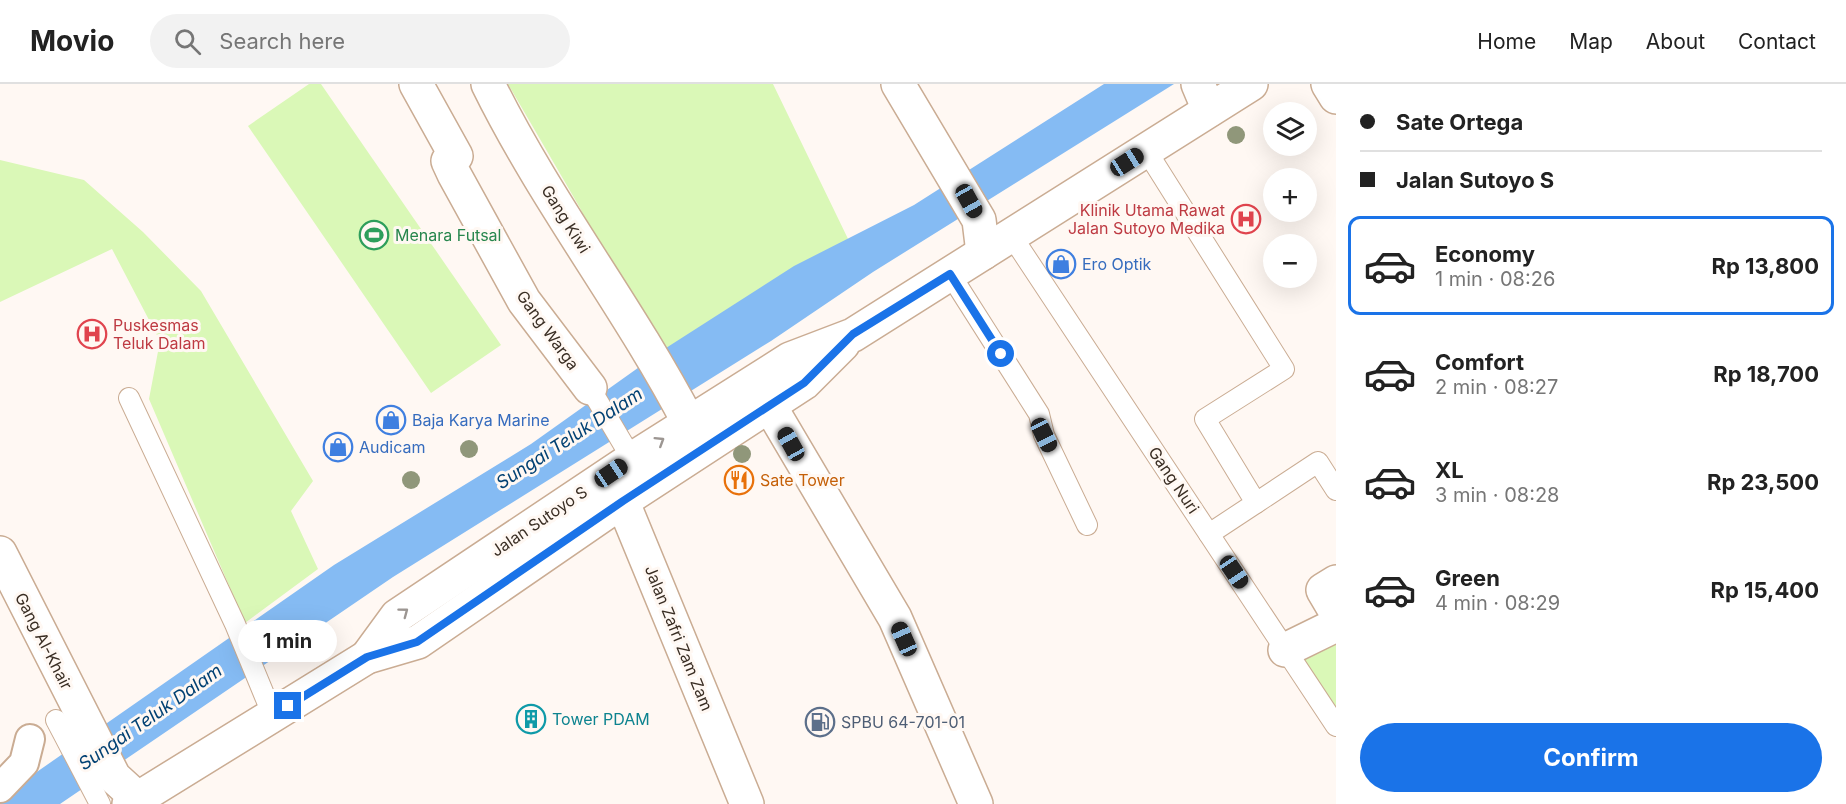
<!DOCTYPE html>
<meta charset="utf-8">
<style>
body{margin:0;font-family:Inter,sans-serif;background:#f2f2f2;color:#222;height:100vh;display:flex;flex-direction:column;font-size:22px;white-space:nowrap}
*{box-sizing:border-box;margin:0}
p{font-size:20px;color:#767676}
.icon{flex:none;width:33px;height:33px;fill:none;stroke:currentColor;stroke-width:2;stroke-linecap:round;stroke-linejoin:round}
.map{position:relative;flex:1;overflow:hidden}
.details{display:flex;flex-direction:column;background:#fff;width:510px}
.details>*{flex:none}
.banner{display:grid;align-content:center;height:132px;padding:0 24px;background:#fff}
.tools{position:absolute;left:1263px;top:18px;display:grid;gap:12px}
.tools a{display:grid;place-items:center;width:54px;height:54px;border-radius:50%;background:#fff;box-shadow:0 6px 24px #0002;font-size:30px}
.end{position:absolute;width:27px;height:27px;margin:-14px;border:8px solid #1a73e8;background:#fff;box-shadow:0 0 0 3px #fff}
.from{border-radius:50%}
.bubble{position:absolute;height:42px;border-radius:21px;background:#fff;box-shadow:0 6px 24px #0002;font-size:20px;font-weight:700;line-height:42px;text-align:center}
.car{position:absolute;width:18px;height:36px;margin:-18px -9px;border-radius:8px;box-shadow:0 0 4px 2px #0007;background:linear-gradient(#222 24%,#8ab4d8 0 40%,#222 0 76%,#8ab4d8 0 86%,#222 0)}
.banner b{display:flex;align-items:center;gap:21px;height:57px;font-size:22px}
.banner b+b{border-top:2px solid #e0e0e0}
.banner i{width:15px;height:15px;background:#222}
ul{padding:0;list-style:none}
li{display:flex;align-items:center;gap:18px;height:99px;margin:0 12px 9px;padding:0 12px;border:3px solid transparent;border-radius:12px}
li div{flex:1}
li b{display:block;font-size:22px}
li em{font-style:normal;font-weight:700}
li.selected{border-color:#1a73e8}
li>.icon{width:54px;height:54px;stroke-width:1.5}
.action{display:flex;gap:12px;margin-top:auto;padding:12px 24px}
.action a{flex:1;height:69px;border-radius:36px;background:#1a73e8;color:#fff;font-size:24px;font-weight:700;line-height:69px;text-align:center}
header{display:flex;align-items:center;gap:36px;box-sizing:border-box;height:84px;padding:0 30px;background:#fff;border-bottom:2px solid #e0e0e0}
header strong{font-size:28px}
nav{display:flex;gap:33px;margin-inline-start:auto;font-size:21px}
.search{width:420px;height:54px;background:#f2f2f2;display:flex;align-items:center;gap:15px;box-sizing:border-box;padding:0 21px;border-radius:33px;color:#767676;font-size:22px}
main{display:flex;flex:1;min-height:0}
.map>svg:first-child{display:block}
.green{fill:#daf8b7}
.water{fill:#85bbf3}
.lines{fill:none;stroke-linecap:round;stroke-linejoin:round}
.service-casing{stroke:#caac93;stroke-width:22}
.pedestrian-casing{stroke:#caac93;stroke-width:32}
.minor-casing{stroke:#caac93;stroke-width:36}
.secondary-casing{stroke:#caac93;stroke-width:36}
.trunk-casing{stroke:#caac93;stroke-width:36}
.service{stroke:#fff;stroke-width:20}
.pedestrian{stroke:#fff;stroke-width:28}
.minor{stroke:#fff;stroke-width:33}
.secondary{stroke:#fff;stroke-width:33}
.trunk{stroke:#fff;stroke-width:33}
.tree{fill:#90977a}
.oneway{stroke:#9c9692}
.route{stroke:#1a73e8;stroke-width:8}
.labels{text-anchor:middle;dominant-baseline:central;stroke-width:6;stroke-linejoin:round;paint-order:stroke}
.health-label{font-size:16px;fill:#be3a42;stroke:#fff8f3;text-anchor:end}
.street-label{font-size:16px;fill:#3a2e24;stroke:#fff8f3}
.leisure-label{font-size:16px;fill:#27864d;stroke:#fff8f3;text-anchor:start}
.shop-label{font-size:16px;fill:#366cbe;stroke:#fff8f3;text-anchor:start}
.food-label{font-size:16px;fill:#c56008;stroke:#fff8f3;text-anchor:start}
.culture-label{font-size:16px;fill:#0d838f;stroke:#fff8f3;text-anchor:start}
.service-label{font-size:16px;fill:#4e5e75;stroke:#fff8f3;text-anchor:start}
.water-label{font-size:18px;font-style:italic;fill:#024173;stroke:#fff8f3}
</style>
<header>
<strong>Movio</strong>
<div class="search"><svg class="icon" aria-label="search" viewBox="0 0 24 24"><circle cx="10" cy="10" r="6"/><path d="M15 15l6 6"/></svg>Search here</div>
<nav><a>Home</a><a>Map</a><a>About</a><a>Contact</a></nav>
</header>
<main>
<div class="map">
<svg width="1336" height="720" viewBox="0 0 1336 720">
<rect width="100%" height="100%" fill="#fff8f3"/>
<g class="green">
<polygon points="309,0 321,0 501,261 431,309 248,42"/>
<polygon points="508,0 773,0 850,159 663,279 621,210 580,124"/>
<polygon points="0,76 84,96 143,148 201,207 313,397 291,427 318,485 245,539 149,315 160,257 112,165 0,218"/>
<polygon points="1336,557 1336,632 1303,576"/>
</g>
<polygon class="water" points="1104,0 1174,0 873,188 771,257 393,493 60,720 0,720 0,717 31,692 334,481 531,360 666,264 794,182 914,121"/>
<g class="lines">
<g class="service-casing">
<g id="service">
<polyline points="1146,66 1284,285 1205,335 1256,419 1209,450"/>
<polyline points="1011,151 1336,642"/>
<polyline points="950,190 1039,330 1044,351 1087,441"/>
<polyline points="590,304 632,375"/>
<polyline points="129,314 235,540 273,632"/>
<polyline points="1256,419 1318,378 1336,406"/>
<polyline points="56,636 100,720"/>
</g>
</g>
<g class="pedestrian-casing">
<polyline id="pedestrian" points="0,704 24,679 30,655"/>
</g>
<g class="minor-casing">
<g id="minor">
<polyline points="416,0 456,72 448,77 454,90 524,217 590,304"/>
<path d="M488,0C546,118 628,222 689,339"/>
<polyline points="898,0 979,136 983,169"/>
<polyline points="1198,0 1209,26"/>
<polyline points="1328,0 1336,13"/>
<polyline points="769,321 895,534 976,720"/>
<polyline points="0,469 114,693 137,714"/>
<polyline points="1336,498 1323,506 1336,528"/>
<polyline points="1285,566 1336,541"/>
</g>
</g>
<g class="secondary-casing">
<polyline id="secondary" points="612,392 747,720"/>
</g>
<g class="trunk-casing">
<g id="trunk">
<polyline points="367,573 397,532 632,375 790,275 853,251 1251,0"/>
<polyline points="129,720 367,573 418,558 623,417 804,299 843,260"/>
</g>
</g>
<use href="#service" class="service"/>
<use href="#pedestrian" class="pedestrian"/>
<use href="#minor" class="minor"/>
<use href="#secondary" class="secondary"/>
<use href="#trunk" class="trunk"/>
</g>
<g class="tree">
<circle cx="1236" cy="51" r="9"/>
<circle cx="469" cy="365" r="9"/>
<circle cx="742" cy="370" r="9"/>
<circle cx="411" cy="396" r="9"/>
</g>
<defs><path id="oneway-chevron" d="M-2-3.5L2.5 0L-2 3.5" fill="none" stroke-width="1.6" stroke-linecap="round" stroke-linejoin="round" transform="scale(1.5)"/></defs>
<g class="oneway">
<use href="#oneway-chevron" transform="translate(660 357) rotate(-32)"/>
<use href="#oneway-chevron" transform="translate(404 528) rotate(-37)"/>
</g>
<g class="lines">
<polyline class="route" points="288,622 367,573 417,558 623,417 804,299 853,250 950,190 1001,270"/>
</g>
<defs>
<g id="hospital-ring" transform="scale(1.5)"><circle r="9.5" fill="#fff8f3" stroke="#e0444e" stroke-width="1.5"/><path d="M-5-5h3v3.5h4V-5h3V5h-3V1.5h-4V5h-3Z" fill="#e0444e"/></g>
<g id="stadium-ring" transform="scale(1.5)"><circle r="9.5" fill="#fff8f3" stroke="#2e9e5b" stroke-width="1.5"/><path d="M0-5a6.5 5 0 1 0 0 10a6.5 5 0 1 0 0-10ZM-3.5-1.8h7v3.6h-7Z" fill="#2e9e5b"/></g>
<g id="shop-ring" transform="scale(1.5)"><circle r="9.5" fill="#fff8f3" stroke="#3f7fe0" stroke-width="1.5"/><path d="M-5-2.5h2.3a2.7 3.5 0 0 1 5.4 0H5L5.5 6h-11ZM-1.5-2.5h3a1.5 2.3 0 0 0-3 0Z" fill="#3f7fe0"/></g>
<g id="restaurant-ring" transform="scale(1.5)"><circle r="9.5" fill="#fff8f3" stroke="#e8710a" stroke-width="1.5"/><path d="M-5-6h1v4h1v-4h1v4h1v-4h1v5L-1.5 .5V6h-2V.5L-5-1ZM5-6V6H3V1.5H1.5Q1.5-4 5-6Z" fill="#e8710a"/></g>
<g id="building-ring" transform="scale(1.5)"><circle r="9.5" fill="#fff8f3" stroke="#0f9aa8" stroke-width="1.5"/><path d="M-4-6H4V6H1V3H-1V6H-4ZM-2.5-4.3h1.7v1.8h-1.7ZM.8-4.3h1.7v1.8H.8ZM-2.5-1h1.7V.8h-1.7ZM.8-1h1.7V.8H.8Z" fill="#0f9aa8"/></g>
<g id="fuel-ring" transform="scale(1.5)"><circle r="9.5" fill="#fff8f3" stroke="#5c6f8a" stroke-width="1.5"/><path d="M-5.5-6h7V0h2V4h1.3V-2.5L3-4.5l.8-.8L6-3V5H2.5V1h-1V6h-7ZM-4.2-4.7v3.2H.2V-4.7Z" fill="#5c6f8a"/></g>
</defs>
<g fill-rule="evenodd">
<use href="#hospital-ring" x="1246" y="135"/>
<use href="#stadium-ring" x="374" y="151"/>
<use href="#shop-ring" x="1061" y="180"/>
<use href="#hospital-ring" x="92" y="250"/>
<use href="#shop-ring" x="391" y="336"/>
<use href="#shop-ring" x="338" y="363"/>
<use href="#restaurant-ring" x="739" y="396"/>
<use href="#building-ring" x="531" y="635"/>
<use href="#fuel-ring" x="820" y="638"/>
</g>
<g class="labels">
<g class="health-label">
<text x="1225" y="126">Klinik Utama Rawat<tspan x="1225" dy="18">Jalan Sutoyo Medika</tspan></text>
<text x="113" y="241" text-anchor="start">Puskesmas<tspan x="113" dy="18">Teluk Dalam</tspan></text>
</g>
<g class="street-label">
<text transform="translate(566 135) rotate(58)">Gang Kiwi</text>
<text transform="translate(548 246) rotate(54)">Gang Warga</text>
<text transform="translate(1174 396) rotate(56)">Gang Nuri</text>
<text transform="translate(539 437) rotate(-34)">Jalan Sutoyo S</text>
<text transform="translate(679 554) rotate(68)">Jalan Zafri Zam Zam</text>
<text transform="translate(44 557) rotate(63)">Gang Al-Khair</text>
</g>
<g class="leisure-label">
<text x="395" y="151">Menara Futsal</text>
</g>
<g class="shop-label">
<text x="1082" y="180">Ero Optik</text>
<text x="412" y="336">Baja Karya Marine</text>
<text x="359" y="363">Audicam</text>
</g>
<g class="food-label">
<text x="760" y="396">Sate Tower</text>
</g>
<g class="culture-label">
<text x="552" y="635">Tower PDAM</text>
</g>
<g class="service-label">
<text x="841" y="638">SPBU 64-701-01</text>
</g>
<g class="water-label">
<text transform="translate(569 354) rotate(-33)">Sungai Teluk Dalam</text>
<text transform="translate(150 633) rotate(-35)">Sungai Teluk Dalam</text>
</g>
</g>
</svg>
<div class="tools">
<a><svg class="icon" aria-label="layers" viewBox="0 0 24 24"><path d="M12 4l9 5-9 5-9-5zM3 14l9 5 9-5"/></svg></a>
<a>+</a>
<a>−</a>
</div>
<i class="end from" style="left:1001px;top:270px"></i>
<i class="end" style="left:288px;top:622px"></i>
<div class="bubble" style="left:238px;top:536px;width:99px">1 min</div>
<i class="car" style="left:1127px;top:78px;rotate:58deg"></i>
<i class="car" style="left:969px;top:117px;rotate:151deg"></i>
<i class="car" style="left:1044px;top:351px;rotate:154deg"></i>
<i class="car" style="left:791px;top:360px;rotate:331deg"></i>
<i class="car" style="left:611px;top:389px;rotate:56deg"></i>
<i class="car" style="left:1234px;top:488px;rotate:146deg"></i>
<i class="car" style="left:904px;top:555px;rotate:336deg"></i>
</div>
<section class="details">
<div class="banner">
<b><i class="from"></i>Sate Ortega</b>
<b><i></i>Jalan Sutoyo S</b>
</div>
<ul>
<li class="selected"><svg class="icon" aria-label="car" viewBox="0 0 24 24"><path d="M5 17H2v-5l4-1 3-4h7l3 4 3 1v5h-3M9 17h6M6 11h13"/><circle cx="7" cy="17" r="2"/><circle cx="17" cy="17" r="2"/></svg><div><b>Economy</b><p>1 min · 08:26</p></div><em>Rp 13,800</em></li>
<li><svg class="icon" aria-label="car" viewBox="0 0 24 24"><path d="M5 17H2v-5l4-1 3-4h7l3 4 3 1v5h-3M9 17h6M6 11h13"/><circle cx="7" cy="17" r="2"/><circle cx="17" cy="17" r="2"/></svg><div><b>Comfort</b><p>2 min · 08:27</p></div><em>Rp 18,700</em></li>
<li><svg class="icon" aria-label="car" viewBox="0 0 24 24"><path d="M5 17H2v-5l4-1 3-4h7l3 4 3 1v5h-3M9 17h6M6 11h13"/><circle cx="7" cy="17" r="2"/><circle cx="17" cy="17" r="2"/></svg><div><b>XL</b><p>3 min · 08:28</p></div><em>Rp 23,500</em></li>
<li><svg class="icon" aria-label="car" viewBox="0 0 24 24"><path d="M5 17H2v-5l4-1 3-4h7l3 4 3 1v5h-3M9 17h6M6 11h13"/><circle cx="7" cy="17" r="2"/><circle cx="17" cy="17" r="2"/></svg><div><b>Green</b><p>4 min · 08:29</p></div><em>Rp 15,400</em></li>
</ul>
<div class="action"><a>Confirm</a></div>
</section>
</main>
